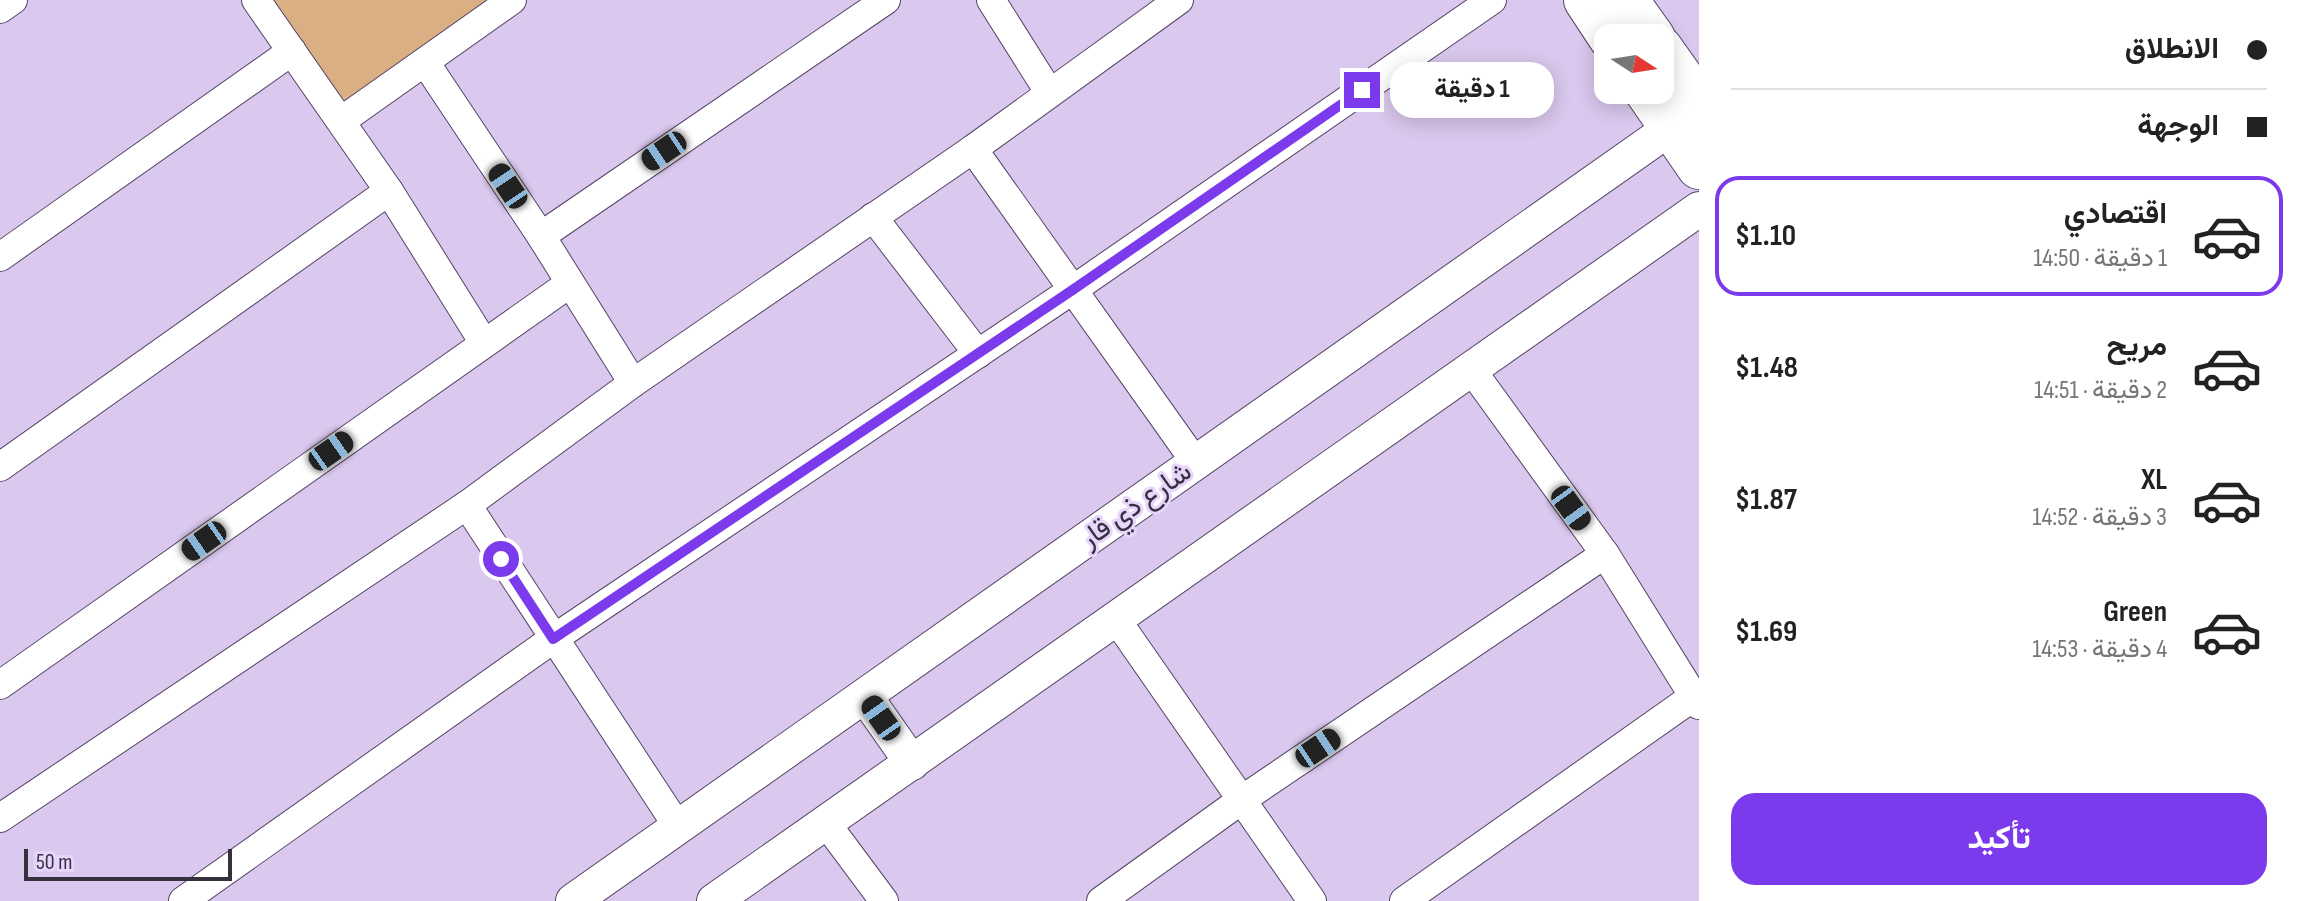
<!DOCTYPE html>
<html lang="ar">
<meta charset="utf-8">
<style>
body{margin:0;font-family:"Sofia Sans Condensed",Vazirmatn,sans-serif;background:#f6f6f6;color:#222;direction:rtl;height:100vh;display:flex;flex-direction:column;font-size:30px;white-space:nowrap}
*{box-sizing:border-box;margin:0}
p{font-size:26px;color:#767676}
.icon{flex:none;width:44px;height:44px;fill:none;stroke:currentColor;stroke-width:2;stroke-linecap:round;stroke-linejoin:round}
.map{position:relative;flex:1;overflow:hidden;direction:ltr}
.details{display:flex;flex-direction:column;background:#fff;width:600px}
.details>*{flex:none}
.guide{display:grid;align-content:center;height:176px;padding:0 32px;background:#fff}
.needle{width:52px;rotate:102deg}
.tools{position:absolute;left:1594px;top:24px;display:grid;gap:16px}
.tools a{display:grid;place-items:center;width:80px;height:80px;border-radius:16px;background:#fff;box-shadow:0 4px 20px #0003;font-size:40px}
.scale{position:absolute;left:24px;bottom:20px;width:208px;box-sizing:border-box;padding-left:8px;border:4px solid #362f3e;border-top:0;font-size:22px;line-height:28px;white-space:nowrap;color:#362f3e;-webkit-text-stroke:6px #e7d5fc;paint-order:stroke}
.end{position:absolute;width:36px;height:36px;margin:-18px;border:10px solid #7c3aed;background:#fff;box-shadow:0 0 0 4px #fff}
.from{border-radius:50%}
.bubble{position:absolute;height:56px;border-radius:24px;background:#fff;box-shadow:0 4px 20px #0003;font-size:26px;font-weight:700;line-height:56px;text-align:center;direction:rtl}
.car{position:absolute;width:24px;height:48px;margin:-24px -12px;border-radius:10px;box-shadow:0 0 6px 2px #0007;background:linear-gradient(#222 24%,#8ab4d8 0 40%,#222 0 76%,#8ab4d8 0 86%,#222 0)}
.guide b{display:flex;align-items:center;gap:28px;height:76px;font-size:30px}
.guide b+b{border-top:2px solid #e0e0e0}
.guide i{width:20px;height:20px;background:#222}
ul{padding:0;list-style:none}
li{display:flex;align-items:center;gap:24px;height:120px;margin:0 16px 12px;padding:0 16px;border:4px solid transparent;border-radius:24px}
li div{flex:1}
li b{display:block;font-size:30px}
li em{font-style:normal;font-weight:700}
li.on{border-color:#7c3aed}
li>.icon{width:72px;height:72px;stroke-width:1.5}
.primary-button{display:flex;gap:16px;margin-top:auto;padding:16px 32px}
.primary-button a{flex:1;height:92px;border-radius:24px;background:#7c3aed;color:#fff;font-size:32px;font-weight:700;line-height:92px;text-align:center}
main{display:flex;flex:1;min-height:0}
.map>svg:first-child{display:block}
.green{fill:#daaf84}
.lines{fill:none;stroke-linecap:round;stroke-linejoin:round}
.minor-casing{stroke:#544465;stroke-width:30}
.tertiary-casing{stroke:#544465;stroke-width:36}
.primary-casing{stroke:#544465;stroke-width:46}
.minor{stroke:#fff;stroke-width:28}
.tertiary{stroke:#fff;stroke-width:34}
.primary{stroke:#fff;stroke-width:44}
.route{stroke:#7c3aed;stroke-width:10}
.labels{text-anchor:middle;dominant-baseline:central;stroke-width:6;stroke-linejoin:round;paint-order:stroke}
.street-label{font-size:28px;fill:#362f3e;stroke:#e7d5fc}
</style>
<main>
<section class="details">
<div class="guide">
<b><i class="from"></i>الانطلاق</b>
<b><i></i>الوجهة</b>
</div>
<ul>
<li class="on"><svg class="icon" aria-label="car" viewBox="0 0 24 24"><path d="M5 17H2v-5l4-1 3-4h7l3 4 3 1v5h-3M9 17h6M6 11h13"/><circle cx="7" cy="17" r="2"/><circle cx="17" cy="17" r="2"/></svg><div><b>اقتصادي</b><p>1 دقيقة · 14:50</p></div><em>$1.10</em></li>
<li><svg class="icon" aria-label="car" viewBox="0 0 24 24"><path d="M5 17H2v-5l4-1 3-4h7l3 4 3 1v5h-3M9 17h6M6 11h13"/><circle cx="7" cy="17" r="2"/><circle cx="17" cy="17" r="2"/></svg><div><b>مريح</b><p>2 دقيقة · 14:51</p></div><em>$1.48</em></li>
<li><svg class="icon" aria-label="car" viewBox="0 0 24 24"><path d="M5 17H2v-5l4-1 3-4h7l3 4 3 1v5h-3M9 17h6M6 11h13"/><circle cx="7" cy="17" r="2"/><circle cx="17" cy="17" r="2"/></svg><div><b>XL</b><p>3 دقيقة · 14:52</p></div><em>$1.87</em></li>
<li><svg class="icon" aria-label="car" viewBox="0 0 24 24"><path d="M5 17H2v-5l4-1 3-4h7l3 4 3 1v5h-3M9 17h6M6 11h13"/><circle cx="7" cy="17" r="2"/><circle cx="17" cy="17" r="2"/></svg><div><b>Green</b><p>4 دقيقة · 14:53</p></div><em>$1.69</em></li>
</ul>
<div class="primary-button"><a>تأكيد</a></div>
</section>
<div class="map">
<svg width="1699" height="901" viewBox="0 0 1699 901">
<rect width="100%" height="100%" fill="#dac8ee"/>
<polygon class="green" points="255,0 485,0 497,17 341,121"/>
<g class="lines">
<g class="minor-casing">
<g id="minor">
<polyline points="256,0 389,191 484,343"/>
<polyline points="991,0 1049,92"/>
<polyline points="0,9 13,0"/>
<polyline points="425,62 541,236 633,383"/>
<polyline points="341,121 512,0"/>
<polyline points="973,149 1196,463"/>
<polyline points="873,217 978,354"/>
<polyline points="541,236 886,0"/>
<polyline points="0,257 292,51"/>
<polyline points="1471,369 1605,554 1699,705"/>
<polyline points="0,467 389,191"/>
<polyline points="467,505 678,827"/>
<polyline points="1116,619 1312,901"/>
<polyline points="0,685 569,284"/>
<polyline points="0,818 467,505 633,383 973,149 1179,0"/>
<polyline points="826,823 884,901"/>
<polyline points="183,901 553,639 1074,289 1492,0"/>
<polyline points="1101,901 1240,801 1605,554"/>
<polyline points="1404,901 1693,697"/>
</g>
</g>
<g class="tertiary-casing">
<g id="tertiary">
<polyline points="865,696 912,763"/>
<polyline points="573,901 1692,113"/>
<polyline points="714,901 1699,209"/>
</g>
</g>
<g class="primary-casing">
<g id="primary">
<polyline points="1586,0 1611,38"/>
<polyline points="1626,0 1653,38"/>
<polyline points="1660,48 1699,103"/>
<polyline points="1646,90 1699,167"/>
</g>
</g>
<use href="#minor" class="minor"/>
<use href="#tertiary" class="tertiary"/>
<use href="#primary" class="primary"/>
</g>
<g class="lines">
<polyline class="route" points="501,559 553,639 1074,289 1362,90"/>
</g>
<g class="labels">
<g class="street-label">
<text transform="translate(1136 505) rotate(-35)">شارع ذي قار</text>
</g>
</g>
</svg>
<div class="tools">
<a><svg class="needle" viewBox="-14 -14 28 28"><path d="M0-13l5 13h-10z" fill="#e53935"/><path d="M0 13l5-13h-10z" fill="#767676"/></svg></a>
</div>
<div class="scale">50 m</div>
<i class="end from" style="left:501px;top:559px"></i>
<i class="end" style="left:1362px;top:90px"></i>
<div class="bubble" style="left:1390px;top:62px;width:164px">1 دقيقة</div>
<i class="car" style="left:664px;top:151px;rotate:236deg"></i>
<i class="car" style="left:508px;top:186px;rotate:326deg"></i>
<i class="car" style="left:331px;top:451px;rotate:55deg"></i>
<i class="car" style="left:1571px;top:508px;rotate:144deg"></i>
<i class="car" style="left:204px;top:541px;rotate:235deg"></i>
<i class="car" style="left:881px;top:718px;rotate:325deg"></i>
<i class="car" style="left:1318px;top:748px;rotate:56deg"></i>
</div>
</main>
